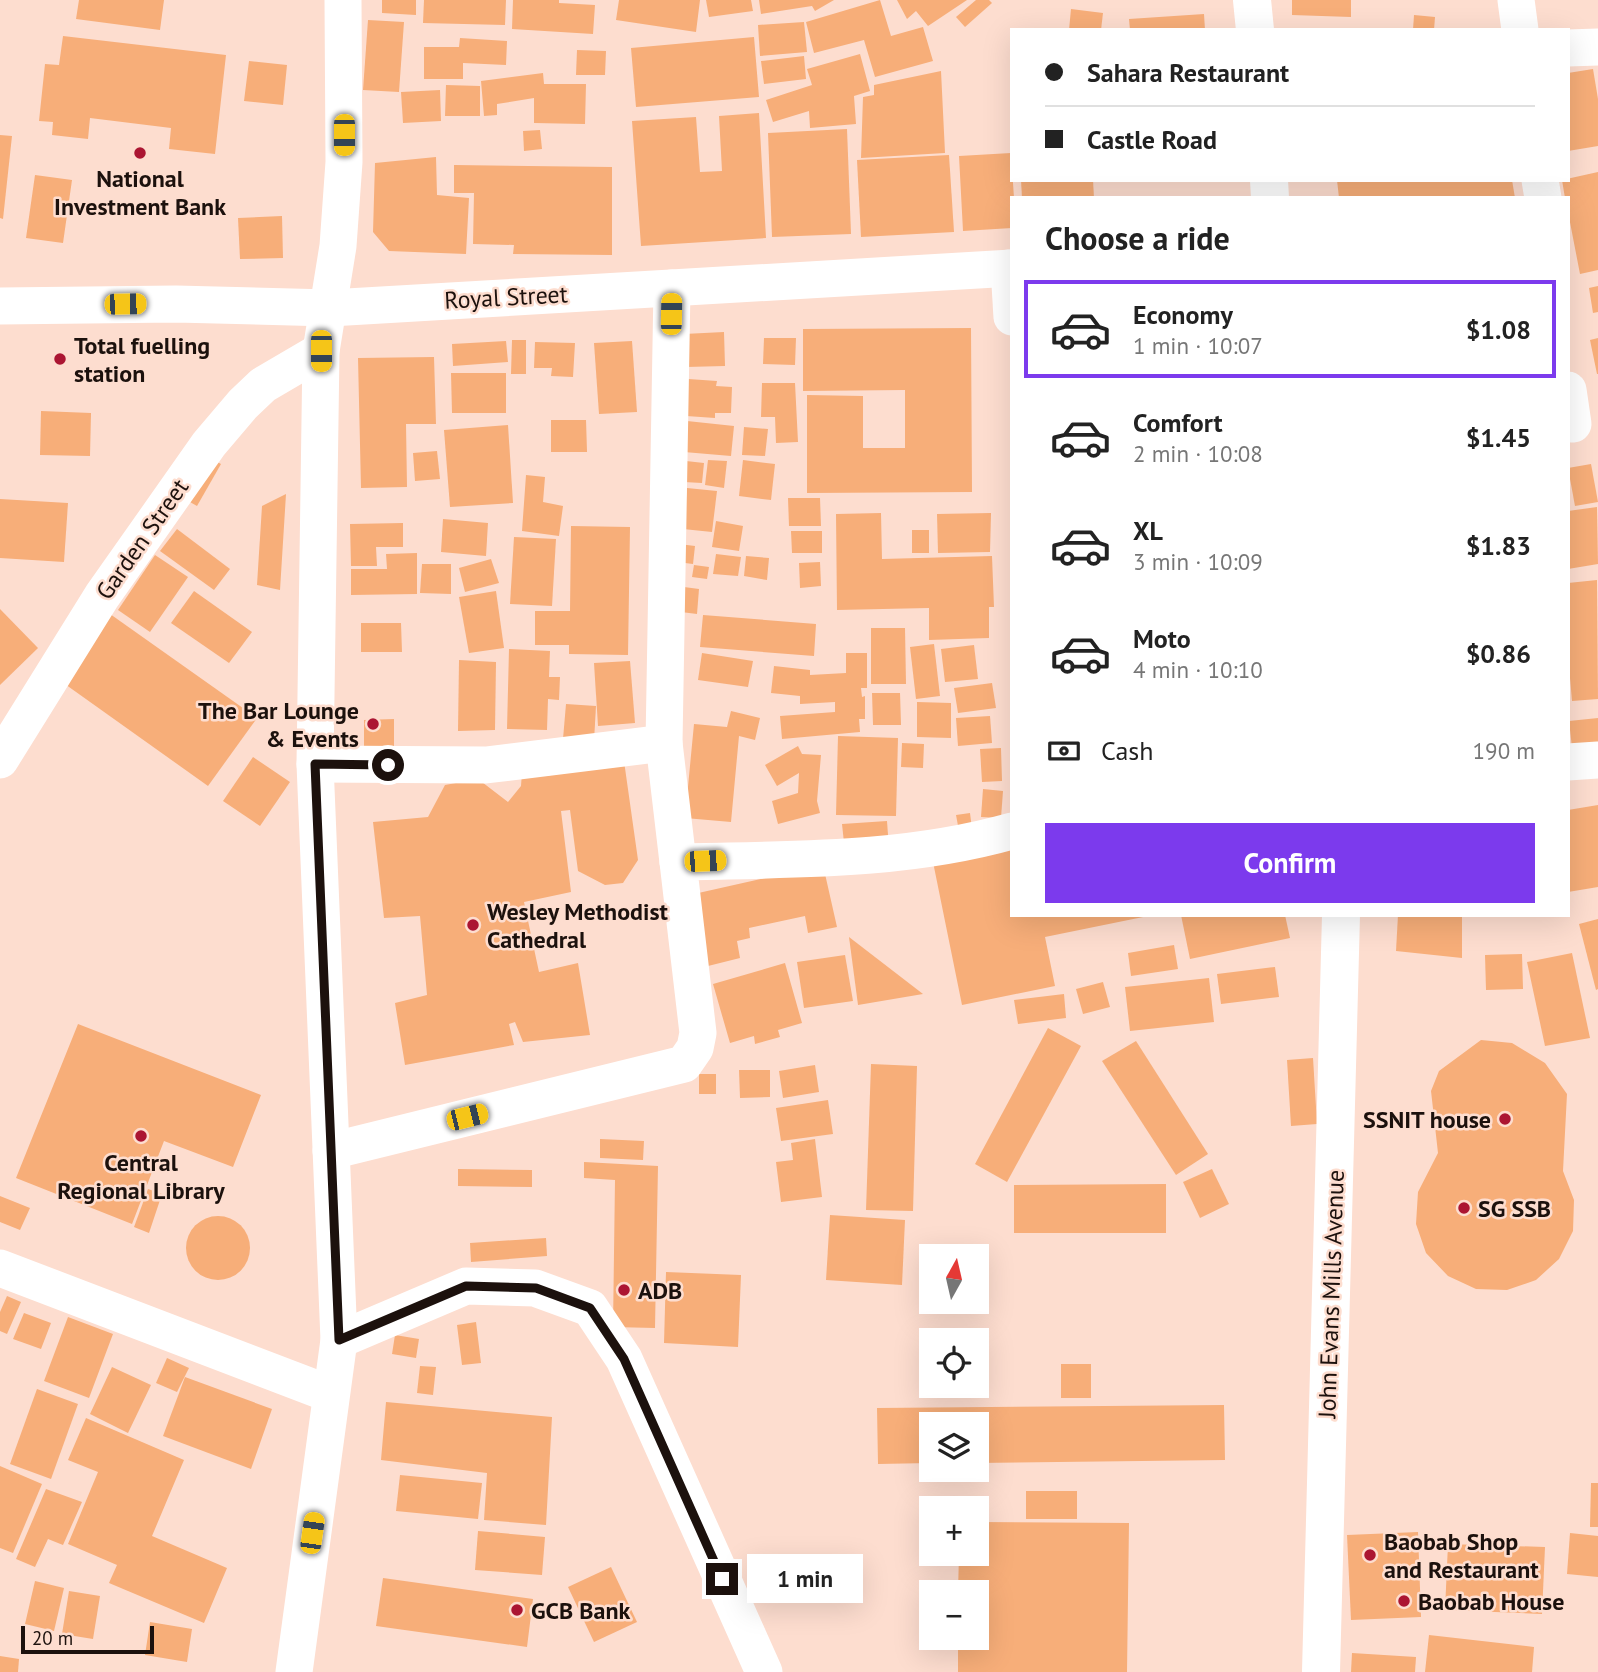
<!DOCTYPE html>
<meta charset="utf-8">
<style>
body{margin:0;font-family:"PT Sans",sans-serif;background:#f6f6f6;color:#222;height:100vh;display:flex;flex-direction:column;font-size:26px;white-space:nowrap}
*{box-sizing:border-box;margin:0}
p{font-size:23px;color:#767676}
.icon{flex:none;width:38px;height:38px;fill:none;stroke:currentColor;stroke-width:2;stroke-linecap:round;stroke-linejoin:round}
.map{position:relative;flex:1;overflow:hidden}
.sheet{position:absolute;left:1010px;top:196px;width:560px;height:721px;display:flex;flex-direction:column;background:#fff;border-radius:0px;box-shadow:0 7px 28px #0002}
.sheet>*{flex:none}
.hud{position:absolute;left:1010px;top:28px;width:560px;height:154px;border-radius:0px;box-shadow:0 7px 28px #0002;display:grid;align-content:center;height:154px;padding:0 35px;background:#fff}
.needle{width:46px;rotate:8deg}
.tools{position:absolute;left:919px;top:1244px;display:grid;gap:14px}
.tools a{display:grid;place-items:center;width:70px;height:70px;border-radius:0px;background:#fff;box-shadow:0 7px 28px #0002;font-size:35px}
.scale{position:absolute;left:21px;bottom:18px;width:133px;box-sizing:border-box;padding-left:7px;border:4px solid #1c110d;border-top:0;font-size:19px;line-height:24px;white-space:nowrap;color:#1c110d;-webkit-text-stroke:5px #fdddcf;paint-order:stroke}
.end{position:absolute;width:32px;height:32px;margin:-16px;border:9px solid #1c110d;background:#fff;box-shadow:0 0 0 4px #fff}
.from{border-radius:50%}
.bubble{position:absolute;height:49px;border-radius:0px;background:#fff;box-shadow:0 7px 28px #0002;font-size:23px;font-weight:700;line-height:49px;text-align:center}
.car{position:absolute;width:21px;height:42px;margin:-21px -10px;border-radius:9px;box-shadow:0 0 5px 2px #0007;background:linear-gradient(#f5c518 24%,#345 0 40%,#f5c518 0 76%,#345 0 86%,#f5c518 0)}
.hud b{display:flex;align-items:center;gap:24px;height:66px;font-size:26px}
.hud b+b{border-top:2px solid #e0e0e0}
.hud i{width:18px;height:18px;background:#222}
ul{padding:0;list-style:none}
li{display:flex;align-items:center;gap:21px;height:98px;margin:0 14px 10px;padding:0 21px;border:4px solid transparent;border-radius:0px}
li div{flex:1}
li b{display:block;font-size:26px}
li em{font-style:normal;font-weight:700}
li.active{border-color:#7c3aed}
li>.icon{width:63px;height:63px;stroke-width:1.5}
h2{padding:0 35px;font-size:32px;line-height:84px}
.pay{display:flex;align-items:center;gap:18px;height:77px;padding:0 35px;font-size:26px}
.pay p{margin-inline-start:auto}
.action{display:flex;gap:14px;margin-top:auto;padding:14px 35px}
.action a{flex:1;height:80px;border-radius:0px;background:#7c3aed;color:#fff;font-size:28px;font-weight:700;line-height:80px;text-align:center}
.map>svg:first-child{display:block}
.building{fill:#f7ae79}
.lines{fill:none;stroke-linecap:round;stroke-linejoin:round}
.street{stroke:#fff;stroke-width:37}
.secondary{stroke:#fff;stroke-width:38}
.route{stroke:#1c110d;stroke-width:9}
.poi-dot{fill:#ab1532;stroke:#fdddcf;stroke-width:2.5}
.labels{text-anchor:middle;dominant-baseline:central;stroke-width:5;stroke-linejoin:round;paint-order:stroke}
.poi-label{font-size:24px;font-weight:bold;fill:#1c110d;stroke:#fdddcf;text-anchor:start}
.street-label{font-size:24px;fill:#1c110d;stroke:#fdddcf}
</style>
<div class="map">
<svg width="1598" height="1672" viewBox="0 0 1598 1672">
<rect width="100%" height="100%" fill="#fdddcf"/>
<g class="building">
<polygon points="79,0 164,0 160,30 76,19"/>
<polygon points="382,0 416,0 416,15 382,13"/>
<polygon points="424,0 506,0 505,25 423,23"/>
<polygon points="513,0 559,0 559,3 595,5 593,34 512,29"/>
<polygon points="619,0 700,0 696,32 616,20"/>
<polygon points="706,0 751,0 753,11 709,17"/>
<polygon points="759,0 834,0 815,11 812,6 761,14"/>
<polygon points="880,0 891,36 923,27 933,61 875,77 864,40 814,53 806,22"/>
<polygon points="897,0 967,0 928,26 916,11 907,19"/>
<polygon points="976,0 989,0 992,3 965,27 956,17"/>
<polygon points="1292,0 1351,0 1351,17 1292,15"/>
<polygon points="1071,9 1103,13 1101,30 1069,30"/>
<polygon points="1204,14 1205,30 1130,30 1129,19"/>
<polygon points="1414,15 1435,17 1434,30 1413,30"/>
<polygon points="368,20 404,22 399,92 363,90"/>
<polygon points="804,22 807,52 760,56 758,25"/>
<polygon points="63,36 226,55 215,154 169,149 171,128 90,118 88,139 52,135 53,122 39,121 45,64 59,65"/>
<polygon points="754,37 759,97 636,107 631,48"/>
<polygon points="460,38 507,41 506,65 463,63 463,79 424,79 424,47 459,47"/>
<polygon points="577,50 606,51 605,75 576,75"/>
<polygon points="860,54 870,91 854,96 856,124 810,128 809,111 773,122 766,100 812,85 807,69"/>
<polygon points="804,56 806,79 764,84 761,61"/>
<polygon points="249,61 287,65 283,105 244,101"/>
<polygon points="1593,69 1598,99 1598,146 1568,151 1568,73"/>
<polygon points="941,71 945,153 861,158 863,97 874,95 874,85"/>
<polygon points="543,73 544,84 586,84 585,124 534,123 534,98 497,104 497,115 484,116 481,81"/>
<polygon points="446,85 480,86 480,116 445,116"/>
<polygon points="440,90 441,121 403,123 401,92"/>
<polygon points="759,113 766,238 641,246 632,121 696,117 700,172 722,171 719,116"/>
<polygon points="847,129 851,234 772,237 768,133"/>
<polygon points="540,130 542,149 524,151 523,131"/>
<polygon points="0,135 12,136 3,219 0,218"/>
<polygon points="1011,153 1014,198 1012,198 1012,228 963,231 959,156"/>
<polygon points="949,155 954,232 861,237 857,160"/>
<polygon points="436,157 437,195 469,198 466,254 389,251 373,232 375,163"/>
<polygon points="454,165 612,167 612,255 513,254 514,245 473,244 474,193 454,193"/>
<polygon points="1598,172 1598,270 1580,274 1568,212 1568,198 1565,198 1562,180"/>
<polygon points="35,175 72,180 63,243 26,238"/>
<polygon points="1021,180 1093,180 1094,198 1022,198"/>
<polygon points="1337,180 1512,180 1515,198 1339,198"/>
<polygon points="282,216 283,258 240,259 238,218"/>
<polygon points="1598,286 1598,312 1593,313 1589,288"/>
<polygon points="971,328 972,492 807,493 807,395 863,396 863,448 905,448 905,390 803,391 803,329"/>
<polygon points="724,332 725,366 686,367 684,334"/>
<polygon points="764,338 796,338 795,365 763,364"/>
<polygon points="1598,338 1598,374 1597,374 1590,340"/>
<polygon points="512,340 526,340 526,374 511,374"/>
<polygon points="506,341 508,362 453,366 452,344"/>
<polygon points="632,341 637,412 599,414 594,343"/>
<polygon points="535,342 575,343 573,377 551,376 552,368 534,368"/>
<polygon points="434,357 436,424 406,424 407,487 361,488 358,358"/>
<polygon points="451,373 506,373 506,413 452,413"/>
<polygon points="674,378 717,381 716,386 732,387 731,413 715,413 715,418 672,415"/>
<polygon points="762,383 795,383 798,442 776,443 775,417 761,417"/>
<polygon points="41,411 91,413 90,456 40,455"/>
<polygon points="551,420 586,420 587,452 551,452"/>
<polygon points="687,421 734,426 731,456 684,452"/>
<polygon points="508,425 513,503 450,507 444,430"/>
<polygon points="744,427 768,429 765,456 742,455"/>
<polygon points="437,451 440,479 415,481 413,453"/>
<polygon points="204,455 221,464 197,506 181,497"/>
<polygon points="708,460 727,461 724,488 705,485"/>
<polygon points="743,460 775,464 771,500 739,496"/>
<polygon points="686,461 704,463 702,483 684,482"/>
<polygon points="1591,464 1598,502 1575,506 1568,468"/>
<polygon points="526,475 545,477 543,502 563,506 559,536 522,531"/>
<polygon points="687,488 717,491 712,532 683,529"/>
<polygon points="286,494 280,590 257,585 262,506"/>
<polygon points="788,498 820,498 821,526 789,526"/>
<polygon points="0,499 68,503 64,562 0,558"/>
<polygon points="1597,507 1598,564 1568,569 1568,511"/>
<polygon points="881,513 882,559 992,556 994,607 989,607 989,638 929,640 929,608 837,610 836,514"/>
<polygon points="991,513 990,552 938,553 937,514"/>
<polygon points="443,519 488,523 486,556 441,552"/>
<polygon points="716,521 743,526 739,551 712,547"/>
<polygon points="403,523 403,547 376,547 377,566 351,566 350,524"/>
<polygon points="571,526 630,527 628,655 569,654 569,645 535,645 535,611 570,611"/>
<polygon points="177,529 230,569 214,590 160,551"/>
<rect x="912" y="530" width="17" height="23"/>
<polygon points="791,531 822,531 822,553 792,553"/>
<polygon points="514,537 556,539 552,606 510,604"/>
<polygon points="679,544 695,546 693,564 677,562"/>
<polygon points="417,553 417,594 351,595 351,569 387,569 386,554"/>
<polygon points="716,554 741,557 738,576 713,574"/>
<polygon points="155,555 188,577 150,632 118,610"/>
<polygon points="746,556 769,558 767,580 744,576"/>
<polygon points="491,559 499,583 465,592 459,568"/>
<polygon points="820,562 821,586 800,588 799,563"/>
<polygon points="422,564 451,564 451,594 420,593"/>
<polygon points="694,565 709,567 707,579 692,577"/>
<polygon points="1597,580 1598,699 1572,701 1568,655 1568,583"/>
<polygon points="684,587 699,589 697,614 681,612"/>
<polygon points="194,591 252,632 229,663 171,623"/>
<polygon points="496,591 504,648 469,653 459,597"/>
<polygon points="0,609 38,648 0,685"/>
<polygon points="103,609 257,718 208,786 55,677"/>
<polygon points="703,615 816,624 814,656 700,647"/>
<polygon points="361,623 401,623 402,652 361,652"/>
<polygon points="871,628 905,628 906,684 871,684"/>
<polygon points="934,644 940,696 916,699 910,647"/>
<polygon points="974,645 978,679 945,682 941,649"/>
<polygon points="509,649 550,651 549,677 560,677 559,700 548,699 547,730 507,729"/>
<polygon points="702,653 753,661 748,687 698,680"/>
<polygon points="846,653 867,653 867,688 861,688 862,697 865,696 865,719 859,719 860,732 782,739 780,716 835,712 835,702 800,704 800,696 771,693 774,666 810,670 810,675 846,673"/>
<polygon points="459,660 496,662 495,730 458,731"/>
<polygon points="630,661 635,723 598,726 594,663"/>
<polygon points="992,683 996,708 958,713 954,688"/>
<polygon points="872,693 900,693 901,725 873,725"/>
<polygon points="917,702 951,703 951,738 917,737"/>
<polygon points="566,704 596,706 594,741 563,739"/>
<polygon points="731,711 760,718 755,740 739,736 731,822 685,818 694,724 727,727"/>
<polygon points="990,716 992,743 958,746 956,718"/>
<polygon points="1598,718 1598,745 1572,748 1569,721"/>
<polygon points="394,719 394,758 364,757 364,720"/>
<polygon points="838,736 898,738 896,816 836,815"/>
<polygon points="902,743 924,744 923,768 901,767"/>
<polygon points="798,746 802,754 821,755 817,801 820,813 778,824 772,801 798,793 799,773 777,786 765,765"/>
<polygon points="1001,748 1002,781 982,782 980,749"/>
<polygon points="253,757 290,782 260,826 223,801"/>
<polygon points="624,761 638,860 623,883 605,885 578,871 570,810 561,811 571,892 524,902 539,972 578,963 590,1035 523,1042 515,1022 509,1024 514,1045 405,1065 395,1003 427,995 420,916 384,918 373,822 428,817 445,785 478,779 508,802 521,786 522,772 545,767 546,776"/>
<polygon points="983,789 1003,791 1001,818 981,817"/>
<polygon points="1598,805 1598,887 1568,892 1568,810"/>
<polygon points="970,813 972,829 959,831 956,815"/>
<polygon points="887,821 889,849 845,852 842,824"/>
<polygon points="1012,845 1012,915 1148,916 1045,937 1055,986 962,1005 933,862"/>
<polygon points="823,865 837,927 808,933 805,916 749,928 750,938 737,941 740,958 700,968 685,896"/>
<polygon points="1181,915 1285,915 1290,938 1190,959"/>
<polygon points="1398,915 1462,915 1462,958 1396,951"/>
<polygon points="1598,919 1598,989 1596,990 1579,924"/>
<polygon points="849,937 923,994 858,1005"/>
<polygon points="1174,945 1178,969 1131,976 1128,953"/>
<polygon points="1572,953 1590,1038 1545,1046 1527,962"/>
<polygon points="1522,954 1523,989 1486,990 1485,955"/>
<polygon points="845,955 853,1001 804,1008 797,962"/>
<polygon points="785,963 802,1023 778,1030 780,1037 755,1044 754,1036 730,1043 713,984"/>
<polygon points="1275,967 1279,997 1221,1004 1217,974"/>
<polygon points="1209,978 1214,1022 1130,1031 1125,987"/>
<polygon points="1103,982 1110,1007 1083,1014 1076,989"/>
<polygon points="1064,994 1066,1018 1018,1024 1014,1000"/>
<polygon points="78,1024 261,1095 233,1167 164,1141 132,1224 16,1178"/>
<polygon points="1048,1028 1081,1046 1007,1182 975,1164"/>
<polygon points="1481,1040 1512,1043 1545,1063 1567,1094 1563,1171 1574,1200 1573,1231 1559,1259 1536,1280 1507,1290 1476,1289 1448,1276 1426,1253 1416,1224 1418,1192 1438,1153 1431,1091 1439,1071"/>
<polygon points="1136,1041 1208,1154 1176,1175 1102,1061"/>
<polygon points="1313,1058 1317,1124 1291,1126 1287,1060"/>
<polygon points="871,1064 917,1066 913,1211 866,1210"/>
<polygon points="815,1065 819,1092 783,1098 779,1071"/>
<polygon points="739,1070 770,1070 770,1097 740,1098"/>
<rect x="699" y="1074" width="17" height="20"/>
<polygon points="828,1100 833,1134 781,1141 776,1108"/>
<polygon points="600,1139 644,1141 643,1160 600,1158"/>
<polygon points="815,1139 822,1197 781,1202 776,1162 793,1160 791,1143"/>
<polygon points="584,1162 658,1166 655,1328 613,1327 615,1180 584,1178"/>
<polygon points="458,1169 532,1170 532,1187 458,1186"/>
<polygon points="1212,1169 1229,1204 1200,1218 1183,1182"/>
<polygon points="1166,1184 1166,1233 1014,1233 1014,1185"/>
<polygon points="148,1189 162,1194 149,1233 134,1227"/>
<polygon points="0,1196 30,1208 20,1230 0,1222"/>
<polygon points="830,1215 905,1220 902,1285 826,1280"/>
<circle cx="218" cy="1248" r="32"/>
<polygon points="546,1238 547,1256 471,1262 470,1243"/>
<polygon points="666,1272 741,1275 738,1347 664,1343"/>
<polygon points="7,1296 21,1302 7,1334 0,1331 0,1312"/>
<polygon points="24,1313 51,1323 41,1349 13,1339"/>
<polygon points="68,1317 113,1334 89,1398 44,1381"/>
<polygon points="476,1322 481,1363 462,1365 457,1325"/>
<polygon points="395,1335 419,1339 416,1358 392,1354"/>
<polygon points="167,1358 189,1368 177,1392 156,1383"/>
<rect x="1061" y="1364" width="30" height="34"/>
<polygon points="420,1366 436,1367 433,1395 417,1393"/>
<polygon points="112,1367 151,1385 128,1433 90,1414"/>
<polygon points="185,1377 272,1409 251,1469 163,1436"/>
<polygon points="37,1389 78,1404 51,1479 10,1464"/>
<polygon points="386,1402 552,1417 546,1525 484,1520 487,1473 381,1460"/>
<polygon points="1224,1405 1225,1460 976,1463 976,1424 931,1424 931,1463 878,1464 877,1408"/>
<polygon points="86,1418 184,1460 152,1536 227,1568 204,1623 109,1583 117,1565 68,1544 98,1472 68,1460"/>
<polygon points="0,1466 42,1484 13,1553 0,1548"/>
<polygon points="400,1475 482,1483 478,1519 396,1511"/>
<polygon points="1591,1483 1598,1483 1598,1527 1590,1527"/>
<polygon points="46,1489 82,1502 63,1545 48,1539 35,1567 16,1559"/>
<rect x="1026" y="1491" width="51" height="28"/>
<polygon points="976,1522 1129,1523 1127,1672 958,1672 958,1638 976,1638 976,1592 958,1592 959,1554 976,1554"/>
<polygon points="478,1531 545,1537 542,1575 475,1570"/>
<polygon points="1418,1532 1421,1617 1351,1620 1347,1535"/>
<polygon points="1570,1533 1598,1536 1598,1577 1567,1574"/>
<polygon points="1448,1544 1545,1547 1542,1614 1445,1610"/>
<polygon points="611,1567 637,1622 594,1642 568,1587"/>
<polygon points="383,1578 533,1599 527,1647 376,1626"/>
<polygon points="35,1581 64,1588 54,1631 25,1624"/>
<polygon points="69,1591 100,1596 93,1639 62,1634"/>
<polygon points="150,1622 192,1629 187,1662 145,1655"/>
<polygon points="1429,1635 1534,1647 1532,1672 1425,1672"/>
<polygon points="1352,1653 1416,1657 1415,1672 1351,1672"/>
<polygon points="0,1656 19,1659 18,1672 0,1672"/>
</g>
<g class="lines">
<g class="street">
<polyline points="1516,0 1520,30"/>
<polyline points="1568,48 1598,47"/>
<polyline points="1540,180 1543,198"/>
<polyline points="1009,268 1012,317"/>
<polyline points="672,288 664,743 678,862"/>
<polyline points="0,306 176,304 330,308 1012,268"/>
<polyline points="1568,390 1573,424"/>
<polyline points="0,760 102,596 209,444 243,404 263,385 321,351"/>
<polyline points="1568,762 1598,760"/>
<polyline points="315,764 486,765 664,743"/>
<path d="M331,1151L684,1064L695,1048L698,1033L678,862C790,859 902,862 1012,831"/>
<polyline points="0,1268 330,1394"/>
<polyline points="339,1340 466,1286 535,1288 590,1308 624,1359 764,1672"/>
<polyline points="294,1672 339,1340 315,764 321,351 338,246 344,162 343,0"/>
</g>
<g class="secondary">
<polyline points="1252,0 1255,30"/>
<polyline points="1269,180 1270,198"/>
<polyline points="1321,1672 1341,915"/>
</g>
</g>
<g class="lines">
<polyline class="route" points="388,765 315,764 339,1340 466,1286 536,1288 590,1308 624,1359 722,1579"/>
</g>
<g class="poi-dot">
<circle cx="140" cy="153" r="7"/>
<circle cx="60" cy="359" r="7"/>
<circle cx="373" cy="724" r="7"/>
<circle cx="473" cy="925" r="7"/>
<circle cx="1505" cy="1119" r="7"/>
<circle cx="141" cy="1136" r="7"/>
<circle cx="1464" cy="1208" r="7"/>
<circle cx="624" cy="1290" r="7"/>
<circle cx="1370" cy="1555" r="7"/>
<circle cx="1404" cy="1601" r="7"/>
<circle cx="517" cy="1610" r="7"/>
</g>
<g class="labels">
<g class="poi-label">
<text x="140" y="178" text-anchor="middle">National<tspan x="140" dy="28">Investment Bank</tspan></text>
<text x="74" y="345">Total fuelling<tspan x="74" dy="28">station</tspan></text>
<text x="359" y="710" text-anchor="end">The Bar Lounge<tspan x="359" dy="28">&amp; Events</tspan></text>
<text x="487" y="911">Wesley Methodist<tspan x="487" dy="28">Cathedral</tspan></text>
<text x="1491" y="1119" text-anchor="end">SSNIT house</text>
<text x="141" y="1162" text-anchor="middle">Central<tspan x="141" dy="28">Regional Library</tspan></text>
<text x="1478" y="1208">SG SSB</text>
<text x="638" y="1290">ADB</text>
<text x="1384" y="1541">Baobab Shop<tspan x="1384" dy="28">and Restaurant</tspan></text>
<text x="1418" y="1601">Baobab House</text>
<text x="531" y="1610">GCB Bank</text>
</g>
<g class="street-label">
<text transform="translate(506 297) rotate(-3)">Royal Street</text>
<text transform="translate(142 539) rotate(-55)">Garden Street</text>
<text transform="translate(1331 1294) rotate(-88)">John Evans Mills Avenue</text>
</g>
</g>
</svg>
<div class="tools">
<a><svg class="needle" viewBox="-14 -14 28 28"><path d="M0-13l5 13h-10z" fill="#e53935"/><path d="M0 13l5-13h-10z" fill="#767676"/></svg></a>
<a><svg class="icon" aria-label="locate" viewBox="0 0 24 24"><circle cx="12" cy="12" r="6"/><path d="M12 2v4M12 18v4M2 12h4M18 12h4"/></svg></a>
<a><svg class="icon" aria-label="layers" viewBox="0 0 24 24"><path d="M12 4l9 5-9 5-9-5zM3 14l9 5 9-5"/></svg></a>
<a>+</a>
<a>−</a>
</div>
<div class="scale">20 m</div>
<i class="end from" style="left:388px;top:765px"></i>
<i class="end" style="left:722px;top:1579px"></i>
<div class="bubble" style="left:747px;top:1554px;width:116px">1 min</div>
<i class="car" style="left:344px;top:135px;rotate:180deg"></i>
<i class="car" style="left:125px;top:304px;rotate:89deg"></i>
<i class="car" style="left:671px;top:314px;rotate:1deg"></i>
<i class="car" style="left:321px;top:351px;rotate:180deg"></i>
<i class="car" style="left:705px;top:861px;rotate:88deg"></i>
<i class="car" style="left:467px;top:1117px;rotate:76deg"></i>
<i class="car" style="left:312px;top:1533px;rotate:8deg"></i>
<div class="hud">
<b><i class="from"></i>Sahara Restaurant</b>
<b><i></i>Castle Road</b>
</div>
<section class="sheet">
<h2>Choose a ride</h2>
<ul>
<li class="active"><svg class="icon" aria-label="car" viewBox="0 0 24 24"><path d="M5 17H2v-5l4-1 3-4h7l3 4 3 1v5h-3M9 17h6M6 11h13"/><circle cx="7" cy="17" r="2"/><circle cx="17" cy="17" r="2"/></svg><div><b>Economy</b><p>1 min · 10:07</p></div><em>$1.08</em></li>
<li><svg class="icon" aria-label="car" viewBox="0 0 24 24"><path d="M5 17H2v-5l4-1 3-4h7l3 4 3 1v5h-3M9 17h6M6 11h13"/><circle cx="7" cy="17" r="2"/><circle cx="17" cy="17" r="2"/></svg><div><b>Comfort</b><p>2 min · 10:08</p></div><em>$1.45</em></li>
<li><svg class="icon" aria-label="car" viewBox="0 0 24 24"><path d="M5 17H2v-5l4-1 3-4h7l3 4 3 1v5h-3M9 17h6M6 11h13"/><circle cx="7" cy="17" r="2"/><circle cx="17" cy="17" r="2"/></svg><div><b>XL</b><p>3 min · 10:09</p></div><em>$1.83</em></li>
<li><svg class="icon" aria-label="car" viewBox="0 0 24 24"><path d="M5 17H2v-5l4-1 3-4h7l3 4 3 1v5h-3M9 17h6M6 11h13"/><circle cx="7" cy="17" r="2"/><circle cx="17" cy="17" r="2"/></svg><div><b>Moto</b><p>4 min · 10:10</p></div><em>$0.86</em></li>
</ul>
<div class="pay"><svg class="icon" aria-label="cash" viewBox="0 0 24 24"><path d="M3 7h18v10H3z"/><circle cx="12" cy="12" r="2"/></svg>Cash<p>190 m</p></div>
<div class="action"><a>Confirm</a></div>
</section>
</div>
